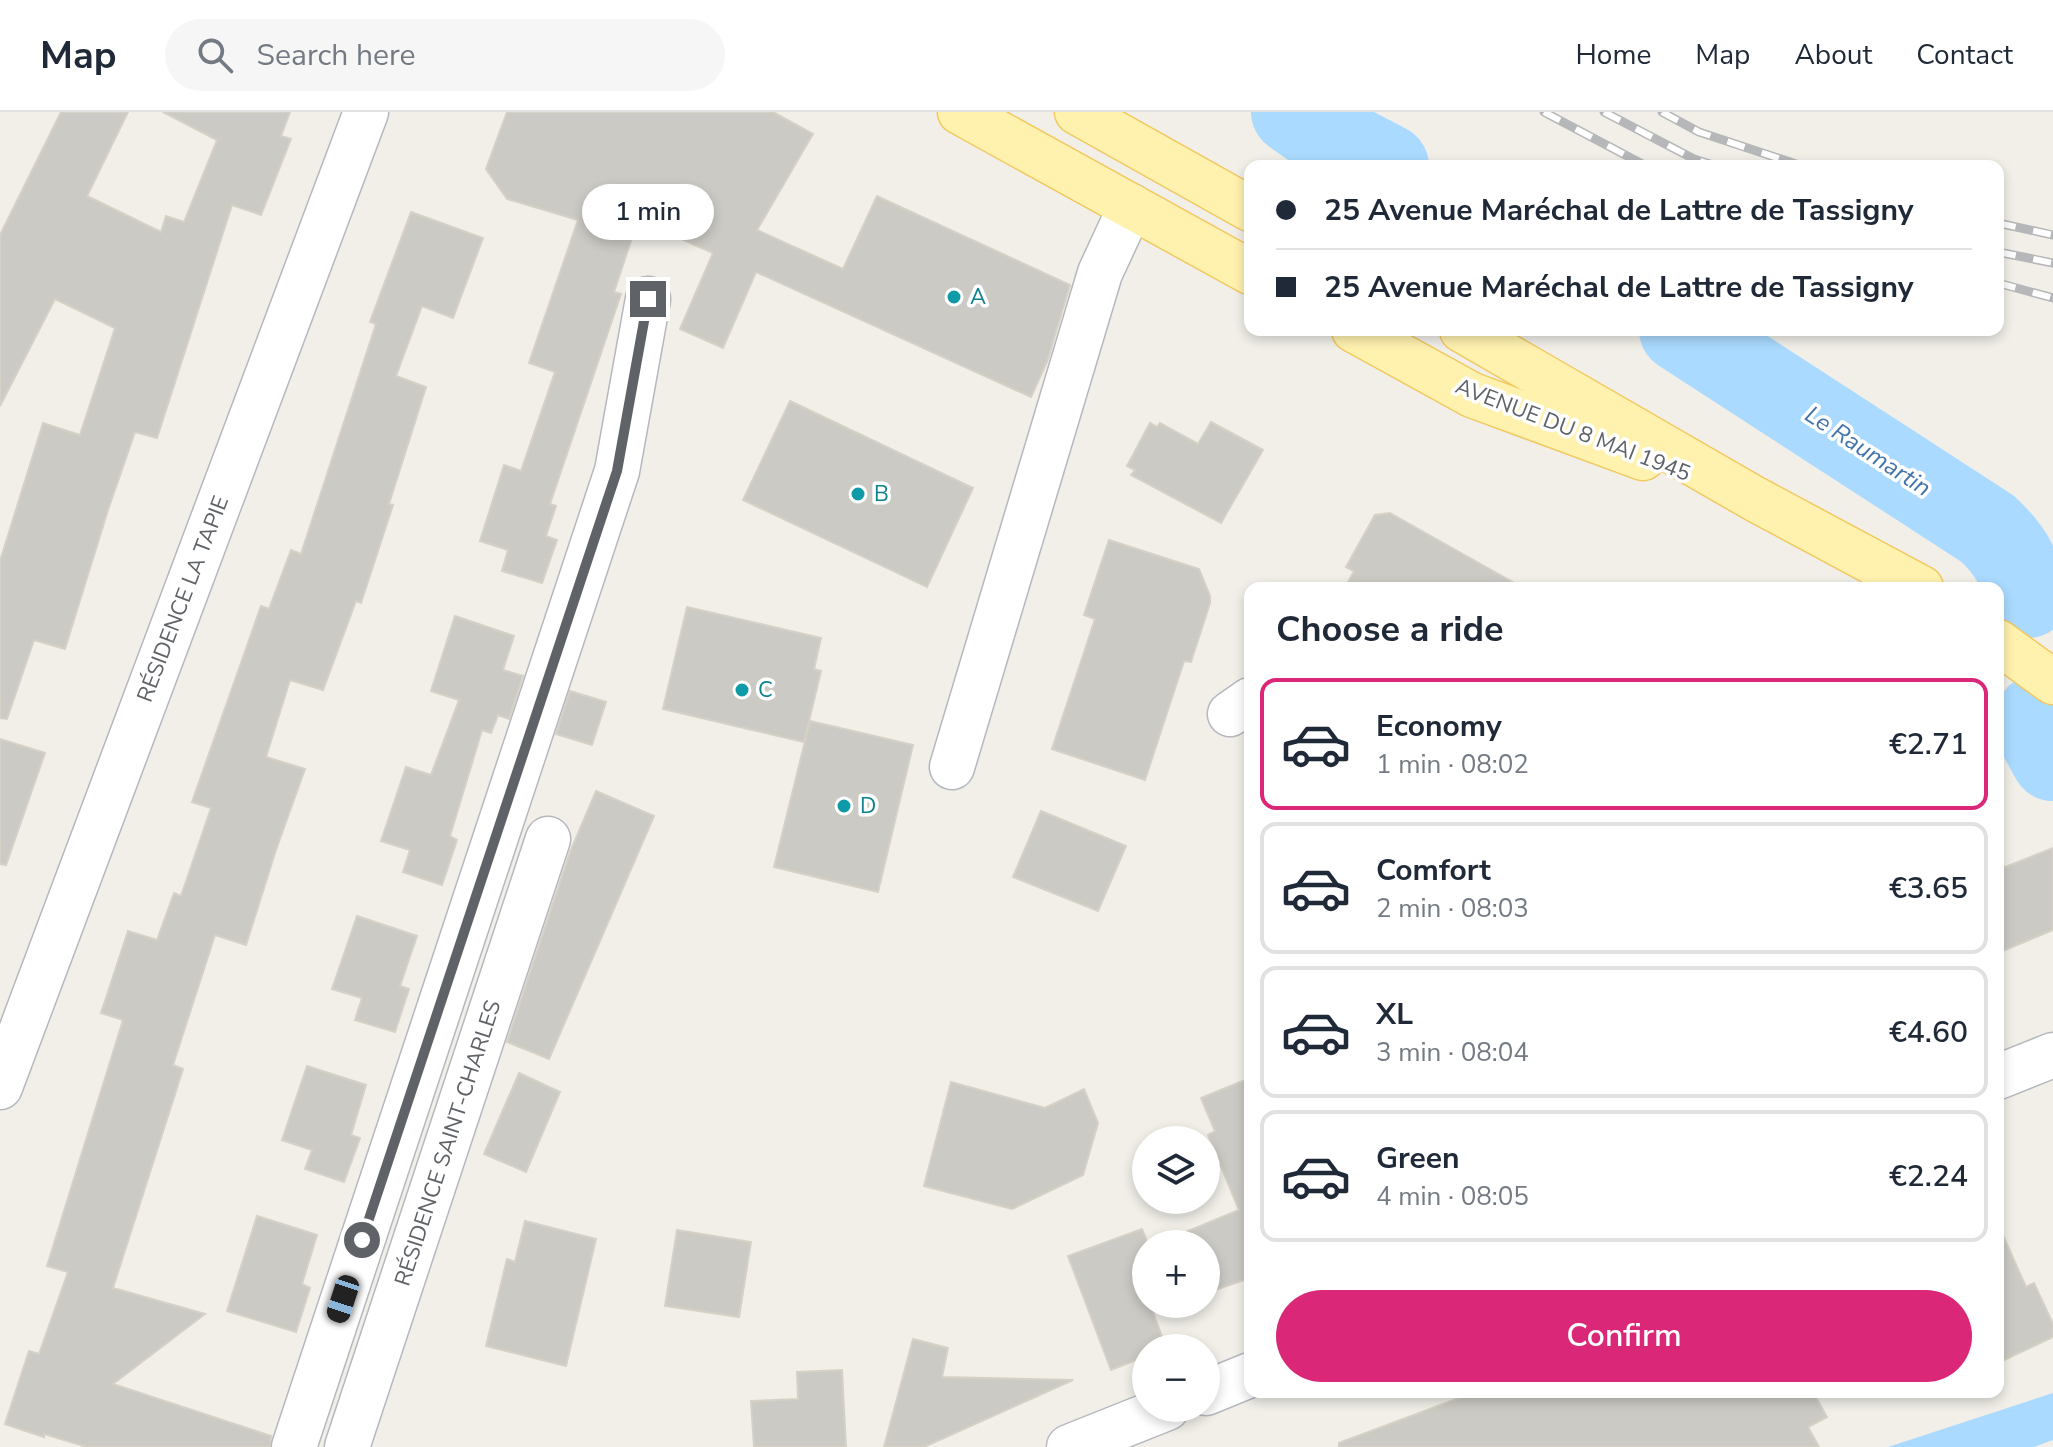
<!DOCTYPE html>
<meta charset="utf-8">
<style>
body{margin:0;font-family:"Nunito Sans",sans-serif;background:#f6f6f7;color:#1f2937;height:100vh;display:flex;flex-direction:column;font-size:30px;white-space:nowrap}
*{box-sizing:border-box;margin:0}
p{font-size:26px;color:#747a83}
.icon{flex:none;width:44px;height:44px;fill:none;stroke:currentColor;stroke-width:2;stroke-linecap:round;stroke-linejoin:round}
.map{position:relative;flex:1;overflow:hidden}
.drawer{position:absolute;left:1244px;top:470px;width:760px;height:816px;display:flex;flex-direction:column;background:#fff;border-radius:16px;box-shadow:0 4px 12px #0003}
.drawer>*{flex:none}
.guide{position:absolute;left:1244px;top:48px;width:760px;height:176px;border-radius:16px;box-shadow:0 4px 12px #0003;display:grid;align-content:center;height:176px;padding:0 32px;background:#fff}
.controls{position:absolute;left:1132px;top:1014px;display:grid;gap:16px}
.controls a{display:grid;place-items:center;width:88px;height:88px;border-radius:50%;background:#fff;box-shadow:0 4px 12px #0003;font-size:40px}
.end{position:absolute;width:36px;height:36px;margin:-18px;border:10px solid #5f6368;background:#fff;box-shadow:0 0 0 4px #fff}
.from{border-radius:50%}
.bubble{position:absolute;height:56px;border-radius:28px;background:#fff;box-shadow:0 4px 12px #0003;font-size:26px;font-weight:600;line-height:56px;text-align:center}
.car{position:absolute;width:24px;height:48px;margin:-24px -12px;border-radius:10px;box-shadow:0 0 6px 2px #0007;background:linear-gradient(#222 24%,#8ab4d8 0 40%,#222 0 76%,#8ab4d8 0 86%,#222 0)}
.guide b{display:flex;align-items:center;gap:28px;height:76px;font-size:30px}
.guide b+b{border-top:2px solid #e0e1e3}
.guide i{width:20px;height:20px;background:#1f2937}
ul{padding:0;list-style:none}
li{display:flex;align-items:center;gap:24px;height:132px;margin:0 16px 12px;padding:0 16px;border:4px solid #e0e1e3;border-radius:16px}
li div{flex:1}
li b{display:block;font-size:30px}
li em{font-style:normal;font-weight:600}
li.current{border-color:#db2777}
li>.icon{width:72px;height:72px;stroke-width:1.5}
h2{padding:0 32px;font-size:36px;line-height:96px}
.primary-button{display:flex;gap:16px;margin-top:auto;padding:16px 32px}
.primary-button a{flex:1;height:92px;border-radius:48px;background:#db2777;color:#fff;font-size:32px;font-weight:600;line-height:92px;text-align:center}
header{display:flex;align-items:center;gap:48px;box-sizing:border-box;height:112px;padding:0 40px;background:#fff;border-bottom:2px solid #e0e1e3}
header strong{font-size:38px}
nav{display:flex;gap:44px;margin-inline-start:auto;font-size:28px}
.search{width:560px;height:72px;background:#f6f6f7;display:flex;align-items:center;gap:20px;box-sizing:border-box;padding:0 28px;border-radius:44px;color:#747a83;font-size:30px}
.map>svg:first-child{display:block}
.water{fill:#aadaff}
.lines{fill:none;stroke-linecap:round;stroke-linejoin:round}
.river{stroke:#aadaff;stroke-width:84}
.building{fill:#cccac5;stroke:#d6d1c6;stroke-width:2}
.street-casing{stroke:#b5b8bc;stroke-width:47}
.secondary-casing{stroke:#b6babf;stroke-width:47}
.primary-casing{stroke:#f2c960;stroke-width:47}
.street{stroke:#fff;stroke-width:44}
.secondary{stroke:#fff;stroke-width:44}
.primary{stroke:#fff2af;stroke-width:44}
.rail-casing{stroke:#b6b7b8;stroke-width:9}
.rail{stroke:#fff;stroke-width:6;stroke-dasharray:18;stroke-linecap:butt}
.route{stroke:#5f6368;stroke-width:10}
.culture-dot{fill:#0f9aa8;stroke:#fff;stroke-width:3}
.labels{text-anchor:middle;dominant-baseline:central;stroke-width:7;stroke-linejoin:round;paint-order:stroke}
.culture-label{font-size:22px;fill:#0d838f;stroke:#fff;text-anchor:start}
.street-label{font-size:22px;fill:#5f6368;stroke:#fff}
.water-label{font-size:24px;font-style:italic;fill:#4174aa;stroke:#fff}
</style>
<header>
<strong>Map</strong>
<div class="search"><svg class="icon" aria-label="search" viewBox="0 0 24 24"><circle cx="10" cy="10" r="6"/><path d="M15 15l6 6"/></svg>Search here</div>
<nav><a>Home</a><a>Map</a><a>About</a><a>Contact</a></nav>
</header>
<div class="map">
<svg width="2053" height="1335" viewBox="0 0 2053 1335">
<rect width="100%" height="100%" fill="#f1efe8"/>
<polygon class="water" points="2053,1281 2053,1328 2034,1335 1888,1335"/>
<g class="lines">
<g class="river">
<polyline points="1293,0 1323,21 1387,54"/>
<path d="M1681,218L1988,417C2012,440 2017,453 2028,484"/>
<polyline points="2038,604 2038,620 2053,647"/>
</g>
</g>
<g class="building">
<polygon points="61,0 128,0 87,84 161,120 166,104 184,110 217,28 163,0 290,0 281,24 291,27 261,103 232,93 157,326 135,320 108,398 65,537 34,528 7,607 0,606 0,449 43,311 80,323 115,216 55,187 0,294 0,123"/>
<polygon points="507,0 773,0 813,22 757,118 843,157 877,84 1070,173 1047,250 1031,285 756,160 723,236 680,217 713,141 638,108 614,180 621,182 550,392 556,394 546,424 557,428 542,471 502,459 508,438 480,429 504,353 521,359 555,260 529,251 578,108 507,87 486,57"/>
<polygon points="411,100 483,126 453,206 422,194 396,264 426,275 389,392 393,393 361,491 356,489 323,578 290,568 266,645 305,657 276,738 246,833 215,823 173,953 183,957 113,1176 205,1202 113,1272 271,1324 270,1335 87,1335 44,1322 44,1325 5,1312 29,1239 39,1242 68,1160 47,1154 123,908 101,901 128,819 157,828 174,781 181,784 211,696 192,690 261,494 269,497 291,438 301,442 376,212 370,210"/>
<polygon points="790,289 973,376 927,475 743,388"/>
<polygon points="1211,310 1263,338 1221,411 1131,363 1135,358 1127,354 1150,311 1157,315 1160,311 1198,332"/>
<polygon points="1390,401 1523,476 1345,476 1354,459 1346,455 1375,403"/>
<polygon points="1109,428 1199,457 1210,484 1210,491 1191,550 1184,549 1145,668 1052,637 1095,507 1084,503"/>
<polygon points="687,495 821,526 814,557 821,559 804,630 663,597"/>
<polygon points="455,504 514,524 503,558 523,564 509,607 498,603 491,621 482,618 450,724 457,728 442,773 403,760 410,738 381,729 406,655 431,663 459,588 431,579"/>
<polygon points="570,579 606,590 592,633 556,622"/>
<polygon points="810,609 913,633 878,780 774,755"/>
<polygon points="0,627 45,641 6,753 0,752"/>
<polygon points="596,679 654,704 549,947 507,930 570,740"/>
<polygon points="1041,699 1126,734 1098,799 1013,765"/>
<polygon points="2053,736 2053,818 1998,841 1998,758"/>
<polygon points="357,804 417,824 400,874 409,877 395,920 355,908 362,886 332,877"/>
<polygon points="307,954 366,973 351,1023 360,1026 344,1070 305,1057 312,1038 282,1028"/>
<polygon points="519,961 560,980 526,1060 484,1042"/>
<polygon points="1250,966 1250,1166 1206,1181 1206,1132 1157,1132 1239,1098 1208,1023 1215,1019 1201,986"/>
<polygon points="951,970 1045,996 1084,977 1098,1011 1083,1063 1012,1097 924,1074"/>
<polygon points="257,1104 317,1123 302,1172 310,1176 296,1220 227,1199"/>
<polygon points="525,1109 596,1127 566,1254 486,1234 507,1147 515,1150"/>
<polygon points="1998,1112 2026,1175 2034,1171 2053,1212 2053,1225 1998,1251"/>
<polygon points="1142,1117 1148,1132 1146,1192 1176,1192 1153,1200 1166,1236 1146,1236 1146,1244 1111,1258 1068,1144"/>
<polygon points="677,1118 751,1130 739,1205 665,1194"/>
<polygon points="913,1227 948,1236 942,1265 1073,1268 924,1335 884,1335"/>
<polygon points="842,1258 846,1335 754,1335 751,1289 798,1287 797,1260"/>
<polygon points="1475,1280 1813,1280 1827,1305 1808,1315 1819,1335 1339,1335 1339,1331"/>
</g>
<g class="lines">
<g class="street-casing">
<g id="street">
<polyline points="1230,602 1250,588"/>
<polyline points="952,655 1100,161 1131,94"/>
<polyline points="0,975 366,0"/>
<polyline points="294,1335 617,359 648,187"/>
<polyline points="347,1335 548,727"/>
</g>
</g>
<g class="secondary-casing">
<g id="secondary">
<polyline points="1998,965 2053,943"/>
<polyline points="1206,1281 1250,1263"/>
<polyline points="1069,1335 1167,1296"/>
</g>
</g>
<g class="primary-casing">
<g id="primary">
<polyline points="960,0 1250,160"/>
<polyline points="1077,0 1250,97"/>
<polyline points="1354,218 1472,283 1643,346"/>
<polyline points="1462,218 1755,387 1921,476"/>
<polyline points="1998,530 2053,570"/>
</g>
</g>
<use href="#street" class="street"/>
<use href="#secondary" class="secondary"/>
<use href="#primary" class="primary"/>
<g class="rail-casing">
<g id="rail">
<polyline points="1544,0 1646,54"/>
<polyline points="1604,0 1694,47 1716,54"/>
<polyline points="1662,0 1699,20 1802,54"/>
<polyline points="1998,111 2053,123"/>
<polyline points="1998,140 2053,151"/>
<polyline points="1998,171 2053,186"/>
</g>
</g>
<use href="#rail" class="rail"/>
</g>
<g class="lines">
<polyline class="route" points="362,1128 617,359 648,187"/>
</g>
<g class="culture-dot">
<circle cx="954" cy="185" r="8"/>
<circle cx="858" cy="382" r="8"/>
<circle cx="742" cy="578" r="8"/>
<circle cx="844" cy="694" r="8"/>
</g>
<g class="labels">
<g class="culture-label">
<text x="970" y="185">A</text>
<text x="874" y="382">B</text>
<text x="758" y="578">C</text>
<text x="860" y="694">D</text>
</g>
<g class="street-label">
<text transform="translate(1573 318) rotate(21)">AVENUE DU 8 MAI 1945</text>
<text transform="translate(183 487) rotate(-69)">RÉSIDENCE LA TAPIE</text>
<text transform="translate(448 1031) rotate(-72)">RÉSIDENCE SAINT-CHARLES</text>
</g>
<g class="water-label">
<text transform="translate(1868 339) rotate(33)">Le Raumartin</text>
</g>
</g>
</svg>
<div class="controls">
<a><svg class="icon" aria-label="layers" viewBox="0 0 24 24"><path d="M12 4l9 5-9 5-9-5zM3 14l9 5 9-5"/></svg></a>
<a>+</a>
<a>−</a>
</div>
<i class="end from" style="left:362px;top:1128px"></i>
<i class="end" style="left:648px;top:187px"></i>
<div class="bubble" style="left:582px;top:72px;width:132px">1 min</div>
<i class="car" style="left:343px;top:1187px;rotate:198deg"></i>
<div class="guide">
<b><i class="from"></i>25 Avenue Maréchal de Lattre de Tassigny</b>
<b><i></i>25 Avenue Maréchal de Lattre de Tassigny</b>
</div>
<section class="drawer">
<h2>Choose a ride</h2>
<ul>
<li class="current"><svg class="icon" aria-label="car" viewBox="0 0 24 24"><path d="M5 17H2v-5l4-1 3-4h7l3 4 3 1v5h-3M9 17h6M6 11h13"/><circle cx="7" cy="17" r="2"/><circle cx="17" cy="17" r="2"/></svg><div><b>Economy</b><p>1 min · 08:02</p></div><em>€2.71</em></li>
<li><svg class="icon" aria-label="car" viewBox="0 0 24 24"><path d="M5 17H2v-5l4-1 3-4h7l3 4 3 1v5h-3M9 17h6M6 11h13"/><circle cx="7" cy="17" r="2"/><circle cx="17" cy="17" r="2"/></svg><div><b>Comfort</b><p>2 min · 08:03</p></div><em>€3.65</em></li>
<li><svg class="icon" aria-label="car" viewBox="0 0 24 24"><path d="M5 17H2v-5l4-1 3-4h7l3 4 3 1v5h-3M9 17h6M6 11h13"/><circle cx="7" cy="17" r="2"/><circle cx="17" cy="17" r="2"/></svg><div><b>XL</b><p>3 min · 08:04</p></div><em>€4.60</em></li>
<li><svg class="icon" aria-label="car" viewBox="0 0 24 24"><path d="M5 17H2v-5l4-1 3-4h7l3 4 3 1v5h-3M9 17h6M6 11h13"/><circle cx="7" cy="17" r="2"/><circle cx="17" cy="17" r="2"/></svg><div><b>Green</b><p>4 min · 08:05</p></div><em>€2.24</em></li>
</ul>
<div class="primary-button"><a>Confirm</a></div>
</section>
</div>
